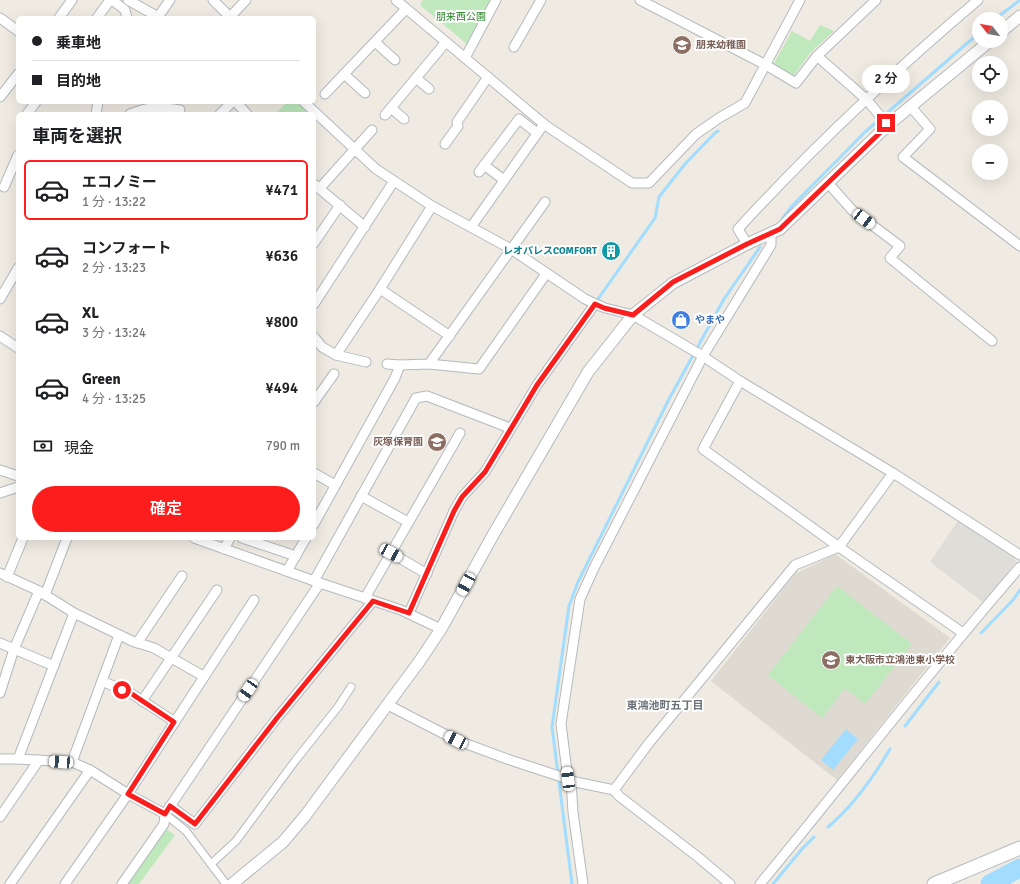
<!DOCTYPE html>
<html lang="ja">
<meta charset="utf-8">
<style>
body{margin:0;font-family:Signika,"Noto Sans JP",sans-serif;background:#f6f6f6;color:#202124;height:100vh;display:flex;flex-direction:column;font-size:15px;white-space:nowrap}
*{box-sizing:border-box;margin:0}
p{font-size:13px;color:#757577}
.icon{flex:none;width:22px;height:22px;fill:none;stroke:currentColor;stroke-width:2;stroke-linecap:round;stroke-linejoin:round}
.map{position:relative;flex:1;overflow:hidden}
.panel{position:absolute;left:16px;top:112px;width:300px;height:428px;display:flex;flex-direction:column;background:#fff;border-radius:6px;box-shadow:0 4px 16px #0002}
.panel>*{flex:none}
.banner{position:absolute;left:16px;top:16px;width:300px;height:88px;border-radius:6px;box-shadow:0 4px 16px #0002;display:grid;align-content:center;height:88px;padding:0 16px;background:#fff}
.needle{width:26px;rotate:301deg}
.buttons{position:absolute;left:972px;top:12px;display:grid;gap:8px}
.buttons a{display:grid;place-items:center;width:36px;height:36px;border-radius:50%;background:#fff;box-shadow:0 4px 16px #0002;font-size:20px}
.end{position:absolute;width:18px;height:18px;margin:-9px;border:5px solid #fb1e1c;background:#fff;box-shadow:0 0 0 2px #fff}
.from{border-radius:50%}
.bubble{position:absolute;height:28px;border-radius:14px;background:#fff;box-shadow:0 4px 16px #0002;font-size:13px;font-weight:600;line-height:28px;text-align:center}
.car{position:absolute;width:12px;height:24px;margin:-12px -6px;border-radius:5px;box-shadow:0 0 3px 1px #0007;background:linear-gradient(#fff 24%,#345 0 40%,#fff 0 76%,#345 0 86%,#fff 0)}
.banner b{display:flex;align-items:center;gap:14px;height:38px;font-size:15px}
.banner b+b{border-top:1px solid #e0e0e0}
.banner i{width:10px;height:10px;background:#202124}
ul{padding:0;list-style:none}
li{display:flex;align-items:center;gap:12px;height:60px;margin:0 8px 6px;padding:0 8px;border:2px solid transparent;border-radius:6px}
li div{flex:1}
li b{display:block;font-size:15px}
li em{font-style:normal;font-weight:600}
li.on{border-color:#fb1e1c}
li>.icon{width:36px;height:36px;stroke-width:1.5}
h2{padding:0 16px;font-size:18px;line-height:48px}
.pay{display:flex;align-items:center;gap:10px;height:44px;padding:0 16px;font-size:15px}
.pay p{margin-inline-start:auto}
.button{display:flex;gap:8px;margin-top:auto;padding:8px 16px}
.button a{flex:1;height:46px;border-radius:24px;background:#fb1e1c;color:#fff;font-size:16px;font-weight:600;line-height:46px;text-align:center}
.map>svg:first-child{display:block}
.industrial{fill:#dfddd7}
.education{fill:#dedad1}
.green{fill:#bfe9bc}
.water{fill:#a2ddff}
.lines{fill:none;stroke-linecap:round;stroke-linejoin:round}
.stream{stroke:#a2ddff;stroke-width:3}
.river{stroke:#a2ddff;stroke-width:19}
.pedestrian-casing{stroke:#b5b9be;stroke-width:9}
.minor-casing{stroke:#b5b9be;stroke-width:11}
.tertiary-casing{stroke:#b5b9be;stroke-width:13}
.secondary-casing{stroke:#b6bac0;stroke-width:15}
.pedestrian{stroke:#fff;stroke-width:7}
.minor{stroke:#fff;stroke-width:9}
.tertiary{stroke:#fff;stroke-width:11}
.secondary{stroke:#fff;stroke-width:13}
.route{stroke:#fb1e1c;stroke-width:5}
.labels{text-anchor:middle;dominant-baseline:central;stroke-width:4;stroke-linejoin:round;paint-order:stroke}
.park-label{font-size:10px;fill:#2d832b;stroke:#fff}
.education-label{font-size:10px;font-weight:bold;fill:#785e54;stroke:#fff;text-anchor:start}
.culture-label{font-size:10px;font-weight:bold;fill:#0d838f;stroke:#fff;text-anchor:end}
.shop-label{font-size:10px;font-weight:bold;fill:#366cbe;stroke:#fff;text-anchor:start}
.neighbourhood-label{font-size:11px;font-weight:bold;fill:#6b7277;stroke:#fff}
</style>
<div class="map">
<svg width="1020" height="884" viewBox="0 0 1020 884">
<rect width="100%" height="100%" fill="#efebe2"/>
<polygon class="industrial" points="958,521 1014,557 1016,562 984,603 930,562"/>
<polygon class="education" points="835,554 950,638 837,780 711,681 795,574"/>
<g class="green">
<polygon points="423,0 490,0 467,44 420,5"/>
<polygon points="820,25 834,31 811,52 794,75 773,65 792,31 810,41"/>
<polygon points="287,102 299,102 313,114 275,114"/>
<polygon points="837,586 912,644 865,704 845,688 822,718 768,675"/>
<polygon points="164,828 175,835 139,884 125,884"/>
</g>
<polygon class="water" points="846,729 858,739 833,770 821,760"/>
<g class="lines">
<g class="stream">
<polyline points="995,19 1020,0"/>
<polyline points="782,219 792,206 865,132 979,33"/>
<polyline points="598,299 655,218 659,197 685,164 715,133 718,131"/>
<polyline points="981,633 1013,600 1020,590"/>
<polyline points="905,726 939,682"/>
<path d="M828,827C854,805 873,778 890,749"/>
<polyline points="572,884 552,727 569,606 578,582 669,399 724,299 760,247"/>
<polyline points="773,884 802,849 814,837"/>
</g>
<polyline class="river" points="990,884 1020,868"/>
<g class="pedestrian-casing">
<g id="pedestrian">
<polyline points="165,814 186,831 226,884"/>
<polyline points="211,864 236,841 295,761 338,707 351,687"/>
</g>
</g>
<g class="minor-casing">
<g id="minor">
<polyline points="112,0 125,10 127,18"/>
<polyline points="128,0 160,18"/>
<polyline points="213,0 230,17 229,18"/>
<polyline points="396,0 545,125 632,183 649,183 696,134 719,118 745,103 800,0"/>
<polyline points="640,0 766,65 796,83 817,56 866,99 888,125"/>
<polyline points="158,17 170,0"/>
<polyline points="230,17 246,0"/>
<polyline points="0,18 18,31"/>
<polyline points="59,18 72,0"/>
<polyline points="97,18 110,0"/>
<polyline points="375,42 395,60"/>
<polyline points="514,47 541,0"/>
<polyline points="817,56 876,0"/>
<polyline points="465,58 496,0"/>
<polyline points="344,74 365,93"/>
<polyline points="416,78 429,89"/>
<polyline points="325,94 406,9"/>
<polyline points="0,97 18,74"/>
<polyline points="236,102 247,114"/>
<polyline points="304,102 376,169 432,206 511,249 585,299 605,308 633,315 701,355 740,381 893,473 1020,555"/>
<polyline points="911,107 930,129 903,157 1020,246"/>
<polyline points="391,108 404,119"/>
<polyline points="27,114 36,102"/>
<polyline points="96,114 98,102"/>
<path d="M130,114C151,106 159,106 180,110"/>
<polyline points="220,114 232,102"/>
<polyline points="385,115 446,42"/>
<polyline points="445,144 458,126 457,122 488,77"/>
<polyline points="484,165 504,180"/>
<polyline points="479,172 519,119 537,133"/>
<polyline points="828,183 852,210 900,246 890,258 992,341"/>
<polyline points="314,184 365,227"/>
<polyline points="4,187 18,155"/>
<polyline points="320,188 372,130"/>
<polyline points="471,227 544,124"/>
<polyline points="314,243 340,205"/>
<path d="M747,244L738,229C813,147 894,71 978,0"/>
<polyline points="380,289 450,336"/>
<polyline points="0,299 18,268"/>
<polyline points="314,304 394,181"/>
<polyline points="0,336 18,348"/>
<polyline points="314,337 322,347 336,355 366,362"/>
<polyline points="336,355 380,289 432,206"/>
<polyline points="387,364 400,365 429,364 545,202"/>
<polyline points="429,364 479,369 546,274"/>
<polyline points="740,381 703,449 839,547 963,633"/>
<polyline points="314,402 334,374"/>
<polyline points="0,470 18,476"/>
<polyline points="314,473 335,485"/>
<polyline points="0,493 18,487"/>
<polyline points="361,496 408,522"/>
<polyline points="314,524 395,378 400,365"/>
<polyline points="194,538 320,583 401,610 441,629"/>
<polyline points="242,538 296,556"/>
<polyline points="224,549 230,538"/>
<polyline points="391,553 427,574"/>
<polyline points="287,571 306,538"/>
<polyline points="0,573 39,591 74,613 132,641 154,648 203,676"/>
<polyline points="7,577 23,538"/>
<polyline points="314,581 416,398 427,396 510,428"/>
<polyline points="45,595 67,538"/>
<polyline points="365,598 460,433"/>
<polyline points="409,613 454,511 462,497 485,472 537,385 595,304"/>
<polyline points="0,643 54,666"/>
<polyline points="137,643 182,576"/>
<polyline points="102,681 132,694 175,722"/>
<polyline points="0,693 14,649 39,591"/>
<polyline points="142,701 217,590"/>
<polyline points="388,705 456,740 510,760 568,779 571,781 614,790 649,743 795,565 839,547 893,473"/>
<polyline points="0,759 18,759 72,762 90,770 128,794 165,814 164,824 122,884"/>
<polyline points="18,759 74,613"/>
<polyline points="72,762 119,635"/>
<polyline points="568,779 561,724 580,599 594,568 703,356 771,245 771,233"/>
<polyline points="571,781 573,812 583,884"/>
<polyline points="614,790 619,796 698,857 730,884"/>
<polyline points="170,806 195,824 277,718 373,601"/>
<polyline points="165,814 320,583"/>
<polyline points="0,817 39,760"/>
<polyline points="10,884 90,770"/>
<polyline points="65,884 128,794 254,600"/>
<path d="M760,884C847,779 930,670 1020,567"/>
</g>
</g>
<g class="tertiary-casing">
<g id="tertiary">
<polyline points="1001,32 1020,16"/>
<polyline points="232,884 283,842 305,816 419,662 441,629 493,535 588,372 633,315 673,283 747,244 780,229 888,125 990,41"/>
</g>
</g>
<g class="secondary-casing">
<polyline id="secondary" points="934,884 1020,848"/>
</g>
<use href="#pedestrian" class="pedestrian"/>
<use href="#minor" class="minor"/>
<use href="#tertiary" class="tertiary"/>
<use href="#secondary" class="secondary"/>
</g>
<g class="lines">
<polyline class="route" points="122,690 132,694 174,722 128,794 165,814 170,806 195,824 277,718 373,601 409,613 454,511 462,497 485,472 537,385 595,304 604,308 633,315 673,282 747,244 780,229 888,125 886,123"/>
</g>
<defs>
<g id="school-disc" transform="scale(1)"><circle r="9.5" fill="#8d6e63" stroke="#fff"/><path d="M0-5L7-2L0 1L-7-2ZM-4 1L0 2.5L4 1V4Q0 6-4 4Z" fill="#fff"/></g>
<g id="building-disc" transform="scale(1)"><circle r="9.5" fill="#0f9aa8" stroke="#fff"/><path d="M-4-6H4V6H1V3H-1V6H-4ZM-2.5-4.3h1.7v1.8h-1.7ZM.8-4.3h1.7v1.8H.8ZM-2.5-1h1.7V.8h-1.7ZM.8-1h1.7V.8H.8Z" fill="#fff"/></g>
<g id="shop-disc" transform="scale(1)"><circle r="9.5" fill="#3f7fe0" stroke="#fff"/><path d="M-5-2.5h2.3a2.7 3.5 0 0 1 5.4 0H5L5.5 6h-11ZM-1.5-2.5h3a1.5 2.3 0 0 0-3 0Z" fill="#fff"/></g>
</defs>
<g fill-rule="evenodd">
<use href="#school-disc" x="682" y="45"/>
<use href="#building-disc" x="611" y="251"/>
<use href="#shop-disc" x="681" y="320"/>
<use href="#school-disc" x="437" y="442"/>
<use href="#school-disc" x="831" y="660"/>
</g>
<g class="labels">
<g class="park-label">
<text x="461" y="17">朋来西公園</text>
</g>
<g class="education-label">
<text x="696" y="45">朋来幼稚園</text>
<text x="423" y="442" text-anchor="end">灰塚保育園</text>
<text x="845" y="660">東大阪市立鴻池東小学校</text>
</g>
<g class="culture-label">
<text x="597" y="251">レオパレスCOMFORT</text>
</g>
<g class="shop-label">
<text x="695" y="320">やまや</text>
</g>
<g class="neighbourhood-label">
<text x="665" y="705">東鴻池町五丁目</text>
</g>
</g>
</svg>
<div class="buttons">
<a><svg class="needle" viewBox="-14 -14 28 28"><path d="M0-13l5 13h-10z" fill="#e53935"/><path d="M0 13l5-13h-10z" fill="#757577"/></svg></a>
<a><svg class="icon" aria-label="locate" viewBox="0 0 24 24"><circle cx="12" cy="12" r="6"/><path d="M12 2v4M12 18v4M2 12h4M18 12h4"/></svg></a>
<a>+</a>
<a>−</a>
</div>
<i class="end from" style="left:122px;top:690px"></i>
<i class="end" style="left:886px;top:123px"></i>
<div class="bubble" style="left:862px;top:65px;width:48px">2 分</div>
<i class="car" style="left:864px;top:219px;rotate:127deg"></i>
<i class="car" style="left:391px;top:553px;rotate:119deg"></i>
<i class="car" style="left:466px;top:584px;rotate:209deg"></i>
<i class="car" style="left:248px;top:690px;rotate:214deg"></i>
<i class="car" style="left:456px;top:740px;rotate:297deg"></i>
<i class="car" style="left:61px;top:762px;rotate:274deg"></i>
<i class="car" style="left:568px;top:779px;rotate:353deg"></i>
<div class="banner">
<b><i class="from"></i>乗車地</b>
<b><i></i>目的地</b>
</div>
<section class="panel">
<h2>車両を選択</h2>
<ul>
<li class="on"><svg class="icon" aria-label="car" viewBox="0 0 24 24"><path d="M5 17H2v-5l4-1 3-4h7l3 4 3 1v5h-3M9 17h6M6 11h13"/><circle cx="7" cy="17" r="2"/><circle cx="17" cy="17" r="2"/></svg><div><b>エコノミー</b><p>1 分 · 13:22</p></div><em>¥471</em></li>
<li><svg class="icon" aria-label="car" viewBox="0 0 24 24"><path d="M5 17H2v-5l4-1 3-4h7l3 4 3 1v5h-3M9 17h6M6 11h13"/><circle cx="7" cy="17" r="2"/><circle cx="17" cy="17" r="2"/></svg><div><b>コンフォート</b><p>2 分 · 13:23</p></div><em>¥636</em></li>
<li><svg class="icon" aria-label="car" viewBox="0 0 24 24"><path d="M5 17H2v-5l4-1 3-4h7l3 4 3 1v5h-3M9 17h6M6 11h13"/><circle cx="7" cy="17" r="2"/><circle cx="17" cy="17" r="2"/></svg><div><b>XL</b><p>3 分 · 13:24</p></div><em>¥800</em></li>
<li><svg class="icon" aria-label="car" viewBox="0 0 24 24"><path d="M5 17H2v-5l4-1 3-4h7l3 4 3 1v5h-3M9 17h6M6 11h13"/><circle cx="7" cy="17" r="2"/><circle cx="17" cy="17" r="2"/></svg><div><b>Green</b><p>4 分 · 13:25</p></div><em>¥494</em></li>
</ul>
<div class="pay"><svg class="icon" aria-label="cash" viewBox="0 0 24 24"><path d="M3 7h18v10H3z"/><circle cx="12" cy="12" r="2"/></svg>現金<p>790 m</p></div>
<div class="button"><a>確定</a></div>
</section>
</div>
